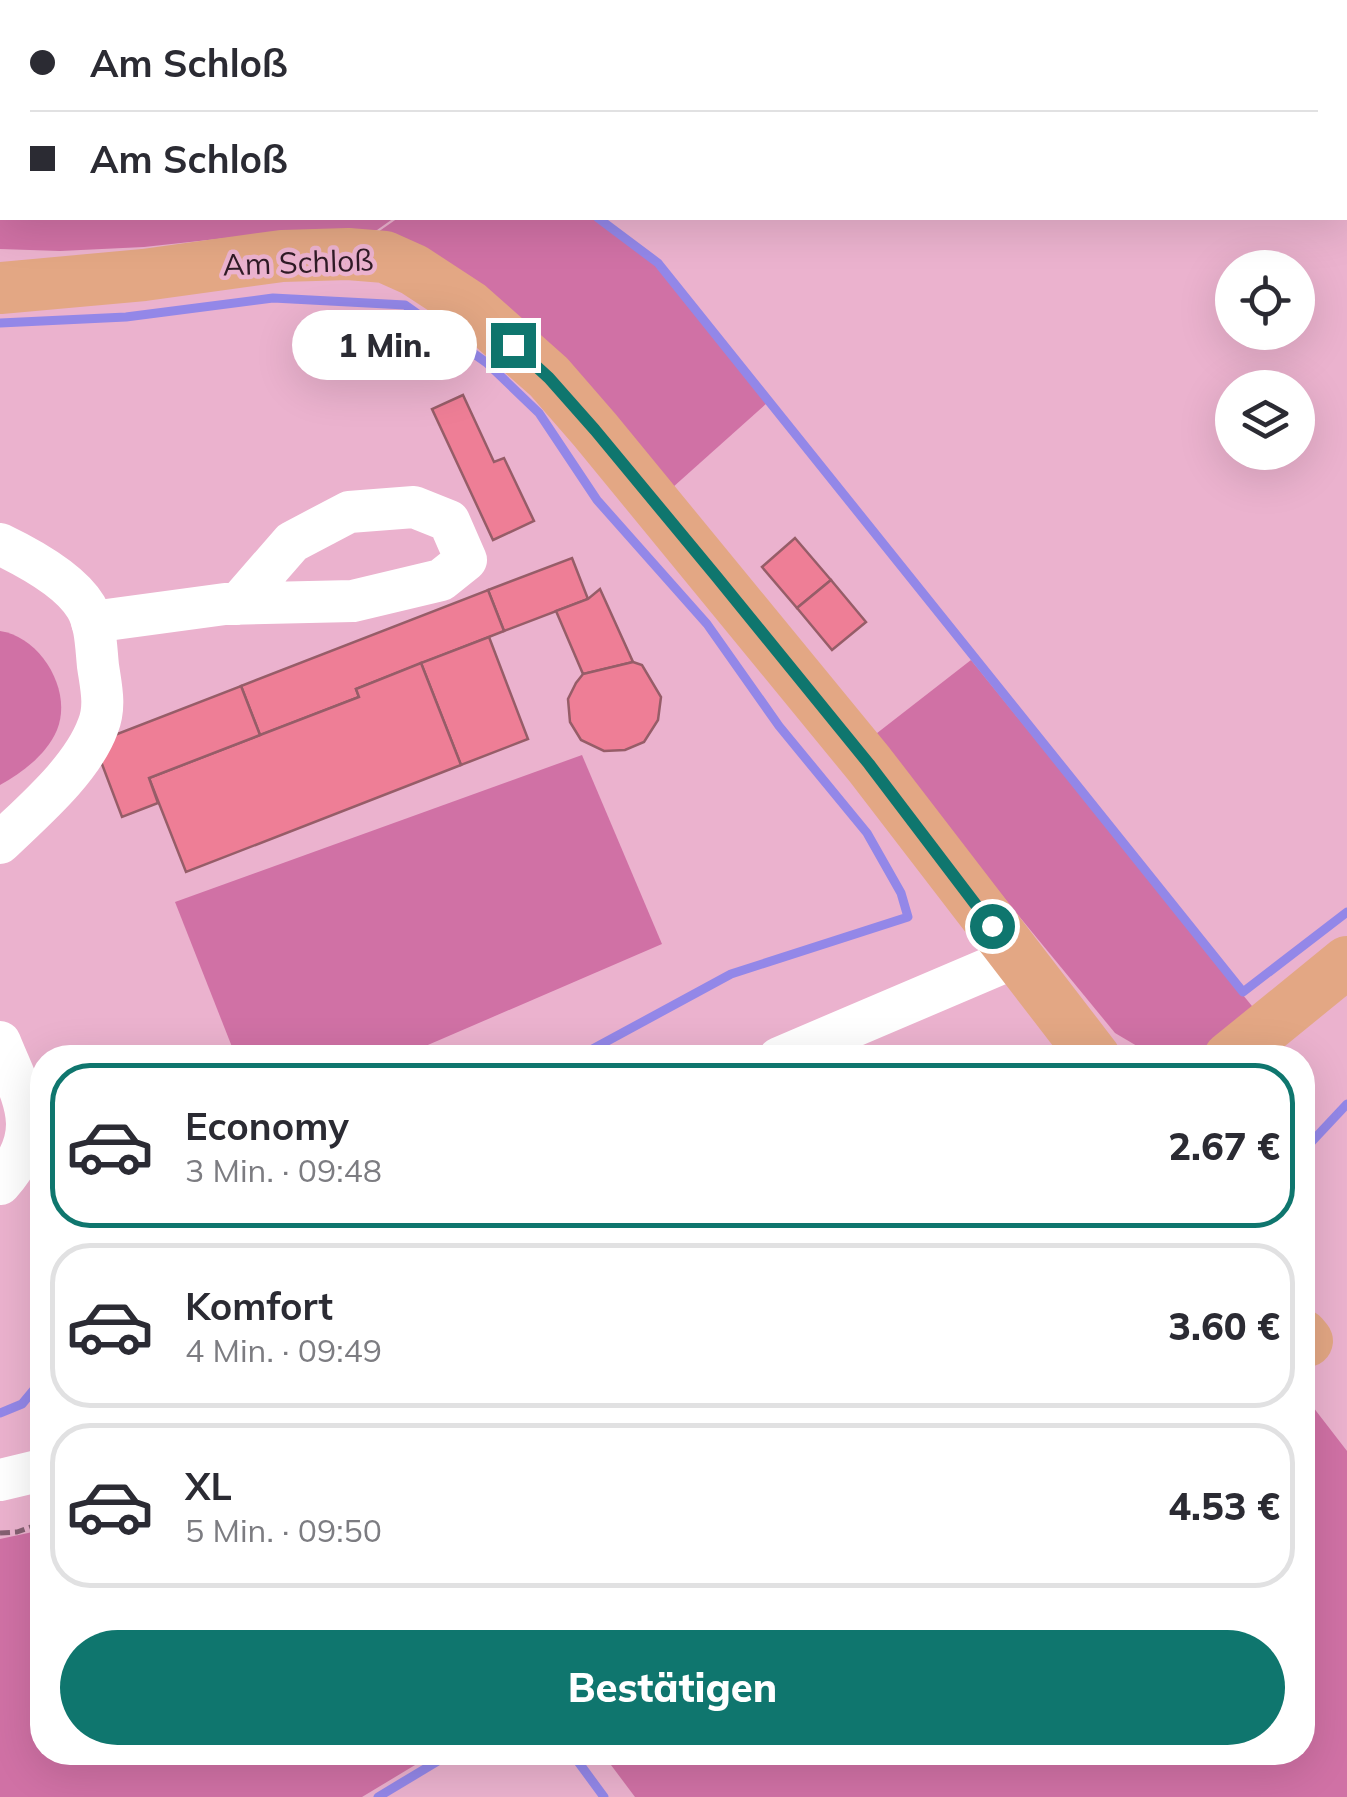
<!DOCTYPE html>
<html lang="de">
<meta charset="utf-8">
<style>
body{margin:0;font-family:Mulish,sans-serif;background:#f7f7f7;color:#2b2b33;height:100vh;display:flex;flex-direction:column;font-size:38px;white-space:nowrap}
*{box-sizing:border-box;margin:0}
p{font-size:32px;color:#7c7c81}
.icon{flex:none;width:55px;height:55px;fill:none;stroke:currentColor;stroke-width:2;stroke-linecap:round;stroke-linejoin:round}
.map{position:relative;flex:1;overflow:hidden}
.panel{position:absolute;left:30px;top:1045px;width:1285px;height:720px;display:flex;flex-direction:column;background:#fff;border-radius:40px;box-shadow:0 10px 40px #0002}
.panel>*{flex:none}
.hud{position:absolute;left:0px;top:0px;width:1348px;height:220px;box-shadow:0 10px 40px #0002;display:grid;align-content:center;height:220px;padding:0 30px;background:#fff}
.controls{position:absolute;left:1215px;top:250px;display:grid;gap:20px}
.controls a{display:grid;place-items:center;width:100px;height:100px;border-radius:50%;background:#fff;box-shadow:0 10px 40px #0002;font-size:50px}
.end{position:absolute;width:45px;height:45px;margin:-22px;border:12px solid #0f766e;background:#fff;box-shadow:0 0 0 5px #fff}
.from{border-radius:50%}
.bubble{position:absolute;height:70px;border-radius:35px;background:#fff;box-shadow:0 10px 40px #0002;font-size:32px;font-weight:800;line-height:70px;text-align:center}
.hud b{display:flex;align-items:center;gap:35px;height:95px;font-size:38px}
.hud b+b{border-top:2px solid #e1e1e2}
.hud i{width:25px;height:25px;background:#2b2b33}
ul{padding:18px 0 0;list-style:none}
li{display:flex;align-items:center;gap:30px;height:165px;margin:0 20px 15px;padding:0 10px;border:5px solid #e1e1e2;border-radius:40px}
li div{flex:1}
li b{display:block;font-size:38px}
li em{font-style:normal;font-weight:800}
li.active{border-color:#0f766e}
li>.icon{width:90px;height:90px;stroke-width:1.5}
.primary-button{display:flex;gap:20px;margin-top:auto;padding:20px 30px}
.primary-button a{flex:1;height:115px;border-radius:60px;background:#0f766e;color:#fff;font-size:40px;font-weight:800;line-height:115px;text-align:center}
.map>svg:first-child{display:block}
.green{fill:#d071a5}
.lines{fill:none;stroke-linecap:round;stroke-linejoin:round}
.stream{stroke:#9387e8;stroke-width:9}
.building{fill:#ee7e96;stroke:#965d68;stroke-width:2.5}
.path{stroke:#856072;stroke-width:5;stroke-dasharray:10 5;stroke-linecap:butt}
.minor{stroke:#fff;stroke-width:42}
.major{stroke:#e3a784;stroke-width:52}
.route{stroke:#0f766e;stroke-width:12}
.labels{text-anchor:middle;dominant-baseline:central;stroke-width:9;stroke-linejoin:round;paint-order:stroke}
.street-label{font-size:30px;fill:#301b26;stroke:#ebb2ce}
</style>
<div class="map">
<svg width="1347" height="1797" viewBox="0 0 1347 1797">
<rect width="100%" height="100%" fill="#ebb2ce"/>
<g class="green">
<polygon points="0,0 373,2 2,2 2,218 394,218 377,230 301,230 144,247 60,251 0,249"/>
<polygon points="398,218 593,218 656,264 767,403 672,488 378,232"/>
<path d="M0,631C41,637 73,691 57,730C46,755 23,772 0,785Z"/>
<polygon points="971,660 1256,1011 1204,1052 1137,1046 1115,1033 872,737"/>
<polygon points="582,755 662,944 400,1057 236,1057 175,902"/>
<polygon points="1303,1394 1347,1451 1347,1797 635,1797 602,1753 1302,1752"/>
<polygon points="42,1530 42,1752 435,1753 362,1797 0,1797 0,1539"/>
</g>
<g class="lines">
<g class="stream">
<polyline points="376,0 378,2"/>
<polyline points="1188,0 1190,2"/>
<polyline points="1345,192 1347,195"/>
<polyline points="598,218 658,263 1243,992 1347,912"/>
<polyline points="0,323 126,317 273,298 405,305 487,363 539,413 597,500 707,624 779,726 867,833 901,893 908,917 731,974 576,1058"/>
<polyline points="1302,1152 1347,1104"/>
<polyline points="0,1413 22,1404 42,1380"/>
<polyline points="571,1752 604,1797"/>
<polyline points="378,1797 453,1752"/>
</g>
</g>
<g class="building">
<polygon points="463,395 494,462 504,458 534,521 493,540 432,409"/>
<polygon points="795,538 831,580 797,608 762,567"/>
<polygon points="572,558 588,599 504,631 488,590"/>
<polygon points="831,580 866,622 832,650 797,608"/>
<polygon points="600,589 633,662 583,674 556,611 588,599"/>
<polygon points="488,590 504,631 356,689 359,697 260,735 241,686"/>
<polygon points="489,637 528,739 461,765 421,663"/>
<polygon points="633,662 642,665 661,697 658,720 644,742 625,750 604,751 581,740 570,722 568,699 576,683 583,674"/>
<polygon points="421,663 461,765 186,872 149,778 359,697 356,689"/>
<polygon points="241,686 260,735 149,778 158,803 122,817 94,743"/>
</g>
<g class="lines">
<polyline class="path" points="0,1533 17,1532 42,1523"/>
<g class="minor">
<path d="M0,544C27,557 70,580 86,607C96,624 96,647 98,666C101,687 106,706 98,726C82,770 33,811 0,843"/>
<polyline points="92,622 225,604 353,601 441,580 466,560 449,521 414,507 349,512 292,542 238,604"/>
<path d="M0,1042C23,1099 47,1131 0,1184"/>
<polyline points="779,1058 1016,957"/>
<polyline points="0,1480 42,1470"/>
</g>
<g class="major">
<polyline points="0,288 144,275 282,256 348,254 385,257 414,270 469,306 549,377 595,430 869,764 1095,1058"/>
<polyline points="1229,1058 1347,962"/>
<polyline points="1302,1335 1307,1341"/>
</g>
</g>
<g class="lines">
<polyline class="route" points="513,345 549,378 595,430 716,576 869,764 992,926"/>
</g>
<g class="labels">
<g class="street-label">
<text transform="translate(298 262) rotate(-2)">Am Schloß</text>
</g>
</g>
</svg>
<div class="controls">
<a><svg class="icon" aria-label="locate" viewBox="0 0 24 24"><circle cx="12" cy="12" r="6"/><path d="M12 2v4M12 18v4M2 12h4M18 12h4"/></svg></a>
<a><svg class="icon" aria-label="layers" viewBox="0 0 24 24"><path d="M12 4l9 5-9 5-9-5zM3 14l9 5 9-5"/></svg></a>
</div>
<i class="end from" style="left:992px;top:926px"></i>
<i class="end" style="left:513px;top:345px"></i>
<div class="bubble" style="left:292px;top:310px;width:185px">1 Min.</div>
<div class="hud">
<b><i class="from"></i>Am Schloß</b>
<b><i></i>Am Schloß</b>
</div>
<section class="panel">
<ul>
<li class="active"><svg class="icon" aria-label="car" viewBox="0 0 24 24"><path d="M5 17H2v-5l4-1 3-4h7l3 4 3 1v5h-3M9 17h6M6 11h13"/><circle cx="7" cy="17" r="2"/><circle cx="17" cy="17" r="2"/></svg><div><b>Economy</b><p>3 Min. · 09:48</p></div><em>2.67 €</em></li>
<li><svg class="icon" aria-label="car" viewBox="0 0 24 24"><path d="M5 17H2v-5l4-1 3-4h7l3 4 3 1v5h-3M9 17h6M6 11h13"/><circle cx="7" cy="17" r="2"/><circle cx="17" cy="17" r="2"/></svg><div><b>Komfort</b><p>4 Min. · 09:49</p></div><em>3.60 €</em></li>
<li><svg class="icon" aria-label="car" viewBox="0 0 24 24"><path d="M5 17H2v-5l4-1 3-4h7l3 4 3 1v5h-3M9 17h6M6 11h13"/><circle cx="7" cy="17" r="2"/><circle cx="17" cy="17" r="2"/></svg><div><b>XL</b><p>5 Min. · 09:50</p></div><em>4.53 €</em></li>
</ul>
<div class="primary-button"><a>Bestätigen</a></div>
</section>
</div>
